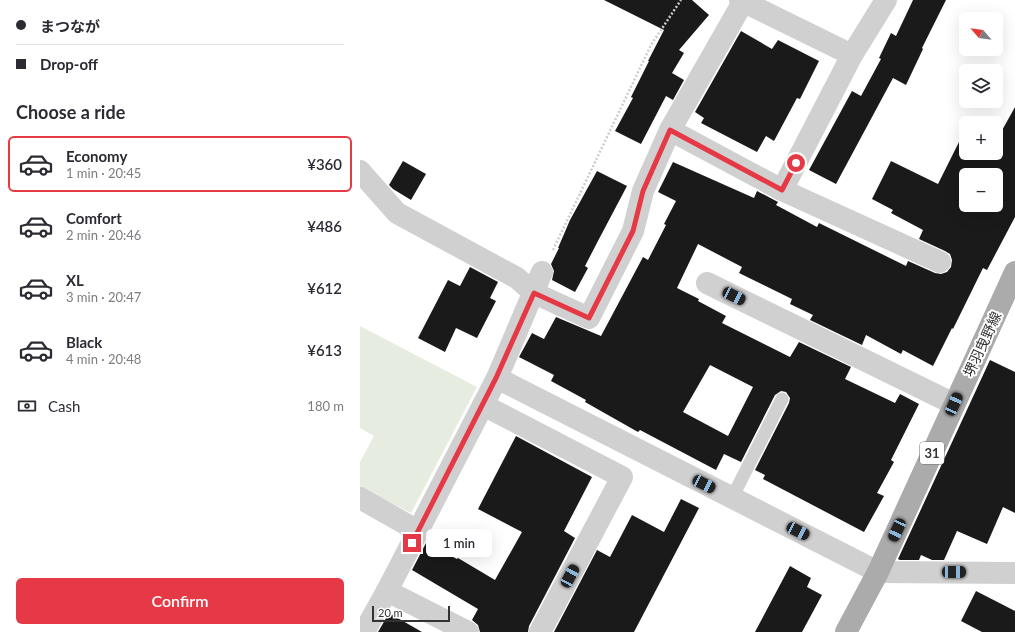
<!DOCTYPE html>
<meta charset="utf-8">
<style>
body{margin:0;font-family:Lato,"Noto Sans JP",sans-serif;background:#f7f7f7;color:#2b2b33;height:100vh;display:flex;flex-direction:column;font-size:15px;white-space:nowrap}
*{box-sizing:border-box;margin:0}
p{font-size:13px;color:#7c7c81}
.icon{flex:none;width:22px;height:22px;fill:none;stroke:currentColor;stroke-width:2;stroke-linecap:round;stroke-linejoin:round}
.map{position:relative;flex:1;overflow:hidden}
.panel{display:flex;flex-direction:column;background:#fff;width:360px}
.panel>*{flex:none}
.guide{display:grid;align-content:center;height:88px;padding:0 16px;background:#fff}
.needle{width:26px;rotate:298deg}
.buttons{position:absolute;left:599px;top:12px;display:grid;gap:8px}
.buttons a{display:grid;place-items:center;width:44px;height:44px;border-radius:6px;background:#fff;box-shadow:0 4px 16px #0002;font-size:20px}
.scale{position:absolute;left:12px;bottom:10px;width:78px;box-sizing:border-box;padding-left:4px;border:2px solid #333;border-top:0;font-size:11px;line-height:14px;white-space:nowrap;color:#333;-webkit-text-stroke:3px #fff;paint-order:stroke}
.end{position:absolute;width:18px;height:18px;margin:-9px;border:5px solid #e63946;background:#fff;box-shadow:0 0 0 2px #fff}
.from{border-radius:50%}
.bubble{position:absolute;height:28px;border-radius:6px;background:#fff;box-shadow:0 4px 16px #0002;font-size:13px;font-weight:600;line-height:28px;text-align:center}
.car{position:absolute;width:12px;height:24px;margin:-12px -6px;border-radius:5px;box-shadow:0 0 3px 1px #0007;background:linear-gradient(#222 24%,#8ab4d8 0 40%,#222 0 76%,#8ab4d8 0 86%,#222 0)}
.guide b{display:flex;align-items:center;gap:14px;height:38px;font-size:15px}
.guide b+b{border-top:1px solid #e1e1e2}
.guide i{width:10px;height:10px;background:#2b2b33}
ul{padding:0;list-style:none}
li{display:flex;align-items:center;gap:12px;height:56px;margin:0 8px 6px;padding:0 8px;border:2px solid transparent;border-radius:6px}
li div{flex:1}
li b{display:block;font-size:15px}
li em{font-style:normal;font-weight:600}
li.on{border-color:#e63946}
li>.icon{width:36px;height:36px;stroke-width:1.5}
h2{padding:0 16px;font-size:18px;line-height:48px}
.pay{display:flex;align-items:center;gap:10px;height:44px;padding:0 16px;font-size:15px}
.pay p{margin-inline-start:auto}
.action{display:flex;gap:8px;margin-top:auto;padding:8px 16px}
.action a{flex:1;height:46px;border-radius:6px;background:#e63946;color:#fff;font-size:16px;font-weight:600;line-height:46px;text-align:center}
main{display:flex;flex:1;min-height:0}
.map>svg:first-child{display:block}
.green{fill:#e6ecdf}
.building{fill:#1a1a1a;fill-rule:evenodd}
.lines{fill:none;stroke-linecap:round;stroke-linejoin:round}
.path{stroke:#cdcdcd;stroke-width:2.5;stroke-dasharray:2 2;stroke-linecap:butt}
.lane{stroke:#d0d0d0;stroke-width:13}
.street{stroke:#d0d0d0;stroke-width:22}
.primary{stroke:#ababab;stroke-width:22}
.route{stroke:#e63946;stroke-width:5}
.labels{text-anchor:middle;dominant-baseline:central;stroke-width:4;stroke-linejoin:round;paint-order:stroke}
.shield{fill:#fff;stroke:#707070;stroke-width:1}
.shield-label{font-size:13px;font-weight:bold;fill:#333}
.street-label{font-size:14px;fill:#333;stroke:#fff}
</style>
<main>
<section class="panel">
<div class="guide">
<b><i class="from"></i>まつなが</b>
<b><i></i>Drop-off</b>
</div>
<h2>Choose a ride</h2>
<ul>
<li class="on"><svg class="icon" aria-label="car" viewBox="0 0 24 24"><path d="M5 17H2v-5l4-1 3-4h7l3 4 3 1v5h-3M9 17h6M6 11h13"/><circle cx="7" cy="17" r="2"/><circle cx="17" cy="17" r="2"/></svg><div><b>Economy</b><p>1 min · 20:45</p></div><em>¥360</em></li>
<li><svg class="icon" aria-label="car" viewBox="0 0 24 24"><path d="M5 17H2v-5l4-1 3-4h7l3 4 3 1v5h-3M9 17h6M6 11h13"/><circle cx="7" cy="17" r="2"/><circle cx="17" cy="17" r="2"/></svg><div><b>Comfort</b><p>2 min · 20:46</p></div><em>¥486</em></li>
<li><svg class="icon" aria-label="car" viewBox="0 0 24 24"><path d="M5 17H2v-5l4-1 3-4h7l3 4 3 1v5h-3M9 17h6M6 11h13"/><circle cx="7" cy="17" r="2"/><circle cx="17" cy="17" r="2"/></svg><div><b>XL</b><p>3 min · 20:47</p></div><em>¥612</em></li>
<li><svg class="icon" aria-label="car" viewBox="0 0 24 24"><path d="M5 17H2v-5l4-1 3-4h7l3 4 3 1v5h-3M9 17h6M6 11h13"/><circle cx="7" cy="17" r="2"/><circle cx="17" cy="17" r="2"/></svg><div><b>Black</b><p>4 min · 20:48</p></div><em>¥613</em></li>
</ul>
<div class="pay"><svg class="icon" aria-label="cash" viewBox="0 0 24 24"><path d="M3 7h18v10H3z"/><circle cx="12" cy="12" r="2"/></svg>Cash<p>180 m</p></div>
<div class="action"><a>Confirm</a></div>
</section>
<div class="map">
<svg width="655" height="632" viewBox="0 0 655 632">
<rect width="100%" height="100%" fill="#fff"/>
<polygon class="green" points="0,326 117,387 51,513 0,487 0,462 14,436 0,428"/>
<g class="building">
<polygon points="244,0 332,0 349,15 319,50 324,53 312,73 324,80 313,100 306,96 281,144 255,131 273,98 271,97 289,61 288,61 304,30"/>
<polygon points="553,0 586,0 562,48 563,49 546,85 533,78 476,184 449,170 492,91 501,96 521,59 519,58 531,33 536,36"/>
<polygon points="381,31 412,49 418,40 459,61 440,99 437,98 414,141 406,136 397,152 341,123 344,118 335,112"/>
<path d="M655,107V217L627,270L623,268L593,329L592,328L573,366L543,350L541,354L506,335L502,345L450,320L453,315L430,304L432,299L379,273L382,267L338,244L317,288L339,299L338,301L366,316L362,323L430,357L439,342L491,367L485,379L535,403L540,394L559,404L531,460L534,462L517,493L524,496L504,532L403,479L405,475L395,470L429,403L430,398L426,392L421,391L415,395L381,462L364,454L356,470L280,430L278,432L225,402L226,400L191,381L194,375L159,357L172,333L184,339L196,317L241,336L283,257L288,260L306,225L304,224L316,201L298,192L313,162L394,198L397,191L418,202L416,205L457,227L459,223L546,266L548,261L575,273L581,274L587,272L591,267L592,260L590,254L585,251L559,239L563,230L531,213L533,210L512,199L531,161L578,184L606,128V153H636V132L640,134ZM606,175H636V205H606ZM350,365L393,387L368,436L323,412Z"/>
<polygon points="43,161 66,174 51,200 33,189 29,185"/>
<polygon points="237,171 267,186 239,239 225,266 228,268 215,292 192,280 194,271 191,264 199,248 198,248 210,220"/>
<polygon points="110,267 138,282 130,298 136,301 117,338 96,328 85,352 58,338 88,280 100,286"/>
<polygon points="630,360 655,372 655,513 643,507 627,544 597,531 584,560 572,560 561,555 559,560 540,560 538,559"/>
<polygon points="156,436 232,477 204,531 215,538 169,626 168,632 120,632 118,625 112,620 118,609 52,570 66,543 97,559 98,558 135,580 162,532 118,509"/>
<polygon points="321,499 339,508 274,632 194,632 237,550 250,557 272,515 304,532"/>
<polygon points="430,566 451,578 447,587 462,595 442,632 395,632"/>
<polygon points="616,591 655,611 655,632 622,632 601,621"/>
<polygon points="29,613 62,632 18,632"/>
</g>
<g class="lines">
<polyline class="path" points="193,250 291,45 321,0"/>
<polyline class="lane" points="372,498 422,399"/>
<g class="street">
<polyline points="380,0 492,55"/>
<polyline points="383,2 310,130 422,190 580,262"/>
<polyline points="0,171 37,213 157,278 174,293 229,318 273,231 283,191 310,130"/>
<polyline points="422,190 492,55 526,0"/>
<polyline points="347,283 594,404"/>
<polyline points="137,378 518,572 655,573"/>
<polyline points="123,405 262,477 180,632"/>
<polyline points="0,498 58,531"/>
<polyline points="27,591 108,632"/>
<polyline points="4,632 27,591 137,378 182,272"/>
</g>
<polyline class="primary" points="486,632 518,572 655,272"/>
</g>
<g class="lines">
<polyline class="route" points="52,543 136,378 174,293 229,318 273,231 283,191 310,130 422,190 436,163"/>
</g>
<g class="labels">
<rect class="shield" x="560" y="442" width="24" height="22" rx="3"/>
<g class="shield-label">
<text x="572" y="453">31</text>
</g>
<g class="street-label">
<text transform="translate(622 344) rotate(-65)">堺羽曳野線</text>
</g>
</g>
</svg>
<div class="buttons">
<a><svg class="needle" viewBox="-14 -14 28 28"><path d="M0-13l5 13h-10z" fill="#e53935"/><path d="M0 13l5-13h-10z" fill="#7c7c81"/></svg></a>
<a><svg class="icon" aria-label="layers" viewBox="0 0 24 24"><path d="M12 4l9 5-9 5-9-5zM3 14l9 5 9-5"/></svg></a>
<a>+</a>
<a>−</a>
</div>
<div class="scale">20 m</div>
<i class="end from" style="left:436px;top:163px"></i>
<i class="end" style="left:52px;top:543px"></i>
<div class="bubble" style="left:66px;top:529px;width:66px">1 min</div>
<i class="car" style="left:374px;top:296px;rotate:116deg"></i>
<i class="car" style="left:594px;top:404px;rotate:24deg"></i>
<i class="car" style="left:344px;top:484px;rotate:117deg"></i>
<i class="car" style="left:537px;top:530px;rotate:205deg"></i>
<i class="car" style="left:438px;top:531px;rotate:117deg"></i>
<i class="car" style="left:594px;top:572px;rotate:90deg"></i>
<i class="car" style="left:210px;top:576px;rotate:28deg"></i>
</div>
</main>
